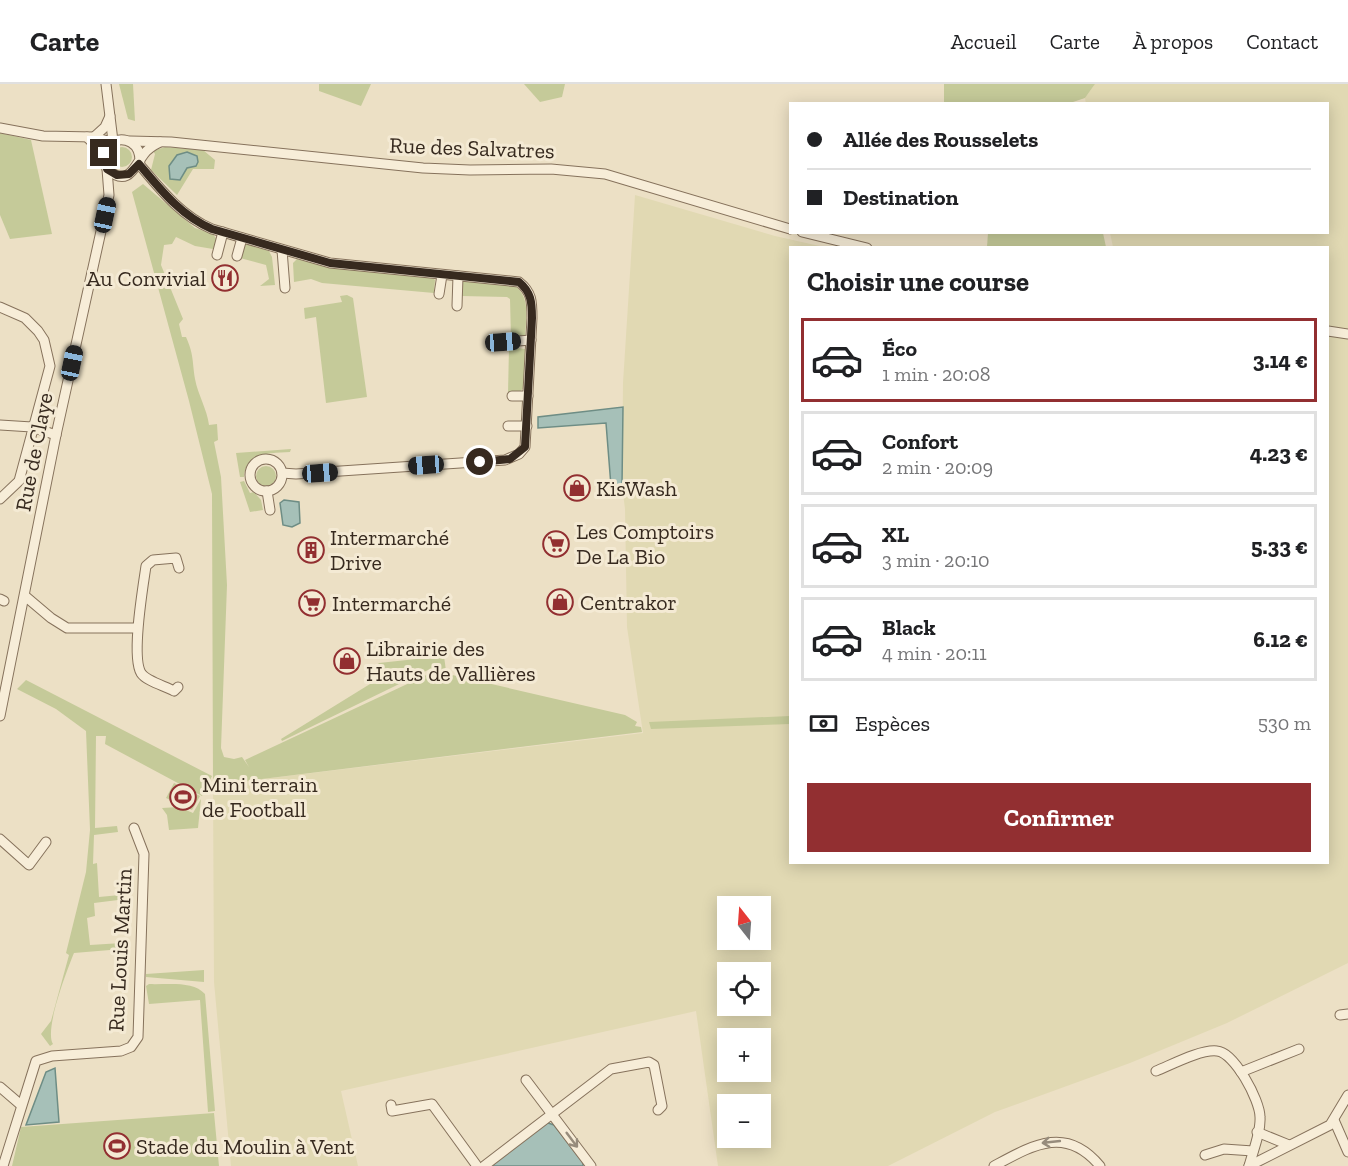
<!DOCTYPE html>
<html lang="fr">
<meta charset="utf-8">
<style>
body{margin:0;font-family:"Zilla Slab",serif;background:#f6f6f6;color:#202124;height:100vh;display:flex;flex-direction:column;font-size:22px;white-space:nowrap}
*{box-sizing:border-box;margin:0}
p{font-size:20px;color:#757577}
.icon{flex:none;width:33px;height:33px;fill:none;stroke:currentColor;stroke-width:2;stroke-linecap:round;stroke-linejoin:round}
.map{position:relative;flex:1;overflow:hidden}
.panel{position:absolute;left:789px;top:162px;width:540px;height:618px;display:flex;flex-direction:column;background:#fff;border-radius:0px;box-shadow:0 3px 15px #0003}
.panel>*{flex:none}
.banner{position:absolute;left:789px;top:18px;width:540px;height:132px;border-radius:0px;box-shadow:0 3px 15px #0003;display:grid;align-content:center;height:132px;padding:0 18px;background:#fff}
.needle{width:39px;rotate:343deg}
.fabs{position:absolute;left:717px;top:812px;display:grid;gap:12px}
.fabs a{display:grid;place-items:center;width:54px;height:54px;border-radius:0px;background:#fff;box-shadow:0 3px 15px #0003;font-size:30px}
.end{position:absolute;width:27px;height:27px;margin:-14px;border:8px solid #372a1f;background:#fff;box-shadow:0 0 0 3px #fff}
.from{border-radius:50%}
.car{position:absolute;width:18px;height:36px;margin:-18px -9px;border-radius:8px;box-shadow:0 0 4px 2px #0007;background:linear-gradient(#222 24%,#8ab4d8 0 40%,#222 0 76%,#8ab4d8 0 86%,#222 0)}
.banner b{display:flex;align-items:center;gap:21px;height:57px;font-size:22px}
.banner b+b{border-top:2px solid #e0e0e0}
.banner i{width:15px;height:15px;background:#202124}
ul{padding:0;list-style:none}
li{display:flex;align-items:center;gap:18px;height:84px;margin:0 12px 9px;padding:0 6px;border:3px solid #e0e0e0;border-radius:0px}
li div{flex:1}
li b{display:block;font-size:22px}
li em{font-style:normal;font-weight:700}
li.on{border-color:#922f31}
li>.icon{width:54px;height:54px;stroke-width:1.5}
h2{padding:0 18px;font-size:27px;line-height:72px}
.pay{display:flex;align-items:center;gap:15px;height:66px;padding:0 18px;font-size:22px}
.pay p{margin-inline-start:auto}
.action{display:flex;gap:12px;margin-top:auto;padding:12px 18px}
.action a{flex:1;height:69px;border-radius:0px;background:#922f31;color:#fff;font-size:24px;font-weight:700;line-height:69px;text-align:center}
header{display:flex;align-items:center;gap:36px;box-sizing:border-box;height:84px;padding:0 30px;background:#fff;border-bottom:2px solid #e0e0e0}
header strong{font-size:28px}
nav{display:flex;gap:33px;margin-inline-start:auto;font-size:21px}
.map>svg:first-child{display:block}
.farmland{fill:#e1d9b3;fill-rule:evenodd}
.green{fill:#c5ca99}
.water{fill:#a6c0b8;stroke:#6e8d85;stroke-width:1.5}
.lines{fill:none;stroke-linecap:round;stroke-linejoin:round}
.minor-casing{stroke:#86725c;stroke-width:11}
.minor{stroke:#f7edd8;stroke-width:9}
.oneway{stroke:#978c7c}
.route{stroke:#372a1f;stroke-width:8}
.labels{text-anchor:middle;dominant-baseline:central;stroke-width:6;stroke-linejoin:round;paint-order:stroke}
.street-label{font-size:22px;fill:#372a1f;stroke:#f4ead4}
.poi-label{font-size:22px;fill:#372a1f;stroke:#f4ead4;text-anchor:start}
</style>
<header>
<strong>Carte</strong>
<nav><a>Accueil</a><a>Carte</a><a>À propos</a><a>Contact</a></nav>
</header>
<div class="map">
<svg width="1348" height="1082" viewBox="0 0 1348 1082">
<rect width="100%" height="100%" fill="#ece0c5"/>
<path class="farmland" d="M1095,0H1348V879L1227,939L1130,979L995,1028L888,1082H718L696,927L341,1007L358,1082H231L214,898L213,701L643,649L627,543L625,425L622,401L623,299L635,111L775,152L824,163L790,164V778H1328V164L1113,163L1110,149L1328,148V20H1086L1085,14ZM728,822H760V855H728ZM728,888H760V921H728ZM728,954H760V987H728ZM728,1020H760V1053H728Z"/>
<g class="green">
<polygon points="119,0 133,0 135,37 128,35"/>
<polygon points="319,0 371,0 361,22 319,7"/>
<polygon points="524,0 565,0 562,13 540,18"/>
<polygon points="944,0 1095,0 1085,14 1070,19 944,20"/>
<polygon points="0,49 31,56 52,150 10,155 0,131"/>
<circle cx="122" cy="73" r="10"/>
<polygon points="165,63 203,66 215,76 214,85 193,85 177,111 151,86 155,70 153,67"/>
<path d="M143,100L195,144L213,150L217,156L213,165L195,162L176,153L172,160L164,161L161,181L183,235L179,240L182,253H186C194,271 192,276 195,295C198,311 207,325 209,341L217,340L218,356L214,358L221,393L227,501L221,664L224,673L234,675L242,673L249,683L245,676L435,587L625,631L637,638L635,642L641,643L642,648L213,701L212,410L189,317L132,108Z"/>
<polygon points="988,149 1103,149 1106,163 987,163"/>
<polygon points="245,159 269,167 272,173 275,201 260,202 269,195 266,181 240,174"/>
<polygon points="297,175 339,184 433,194 435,196 434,209 322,199 311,195 294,198 293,179"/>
<path d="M463,196L513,200C531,212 526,234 525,253L511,254L510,215L507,213L461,212Z"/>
<polygon points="347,211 353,214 367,313 326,319 316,233 305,235 304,224 342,218 340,212"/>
<polygon points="509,263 525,265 524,304 519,308 508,309"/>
<path d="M291,365L290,368C271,369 245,368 244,393H240L236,369Z"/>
<circle cx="266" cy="392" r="10"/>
<polygon points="244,397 250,409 254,408 261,416 263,426 250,428 240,398"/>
<polygon points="444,572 446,587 434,585 428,586 282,657 281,655 370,600 370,588 379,579"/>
<path d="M26,596L212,692L202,712L105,660L106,652H96L95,744L117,742L118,748L94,751L93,780L97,779L99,813L120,811L118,816L94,819L95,832L87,834L90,861L122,859V865L74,869C67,886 44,946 53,960L50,962L41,950L51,937L69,871L66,869L86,788L90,746L86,647L56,625L17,605Z"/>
<polygon points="790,632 790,640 651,645 649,638"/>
<polygon points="174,699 200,712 192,726 166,714"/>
<polygon points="201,715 198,744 169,746 167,731 162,724 179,723 193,729"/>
<polygon points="204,886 204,898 146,893 146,890"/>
<path d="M149,900C166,901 193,896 205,910L215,1027L208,1028L200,916L149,920L146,902Z"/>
<polygon points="214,1029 219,1082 12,1082 21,1043"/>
</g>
<g class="water">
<polygon points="187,68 197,72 198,78 196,82 187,84 180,96 170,95 169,82 177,71"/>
<polygon points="623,323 622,401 611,402 606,339 538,344 538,333"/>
<polygon points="284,416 299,418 300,439 292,443 283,441 280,419"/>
<polygon points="55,984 59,1038 26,1041 46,988"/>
<polygon points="545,1038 554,1041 583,1078 583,1082 489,1082"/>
</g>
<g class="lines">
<g class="minor-casing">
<g id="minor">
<polyline points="106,0 113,57"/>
<polyline points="0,44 43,52 94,53 111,58"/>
<polyline points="87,53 99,65 103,74"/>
<polyline points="94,53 105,43 110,32"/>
<polyline points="130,57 171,58 423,84 470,86 551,85 605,90 790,145"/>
<path d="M140,77C140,59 126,52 111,58L104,69L107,85C128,104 134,83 144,70C148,64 154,61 160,58"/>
<path d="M139,80C160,105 181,132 212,145L330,179L519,198C532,208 532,218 532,234L525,363L519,370L505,376L296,390L282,389"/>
<polyline points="802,148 867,164"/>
<polyline points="282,166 285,204"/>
<polyline points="217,171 223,148"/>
<polyline points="237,172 242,154"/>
<polyline points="439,210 442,191"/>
<polyline points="457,222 458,192"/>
<polyline points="0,223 25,234 38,247 44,256 50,282 19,397 0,415"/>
<polyline points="1328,247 1348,250"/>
<polyline points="503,258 531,256"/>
<polyline points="512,312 528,312"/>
<polyline points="0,341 32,343 56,351"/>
<polyline points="508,342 527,342"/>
<circle cx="266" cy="391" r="16"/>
<polyline points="267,407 270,426"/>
<polyline points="25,512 51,534 67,544 137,544"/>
<polyline points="0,515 4,517"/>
<path d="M178,603L174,607C165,602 146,597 141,589C131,572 143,503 146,482L153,476L176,474L179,484"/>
<polyline points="0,632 56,351 109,111 107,85"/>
<polyline points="0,755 29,781 46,758"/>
<polyline points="1340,931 1348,930"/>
<path d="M1156,987C1171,981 1201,965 1217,967C1234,968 1260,1016 1260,1033C1261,1048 1253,1067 1249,1082"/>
<polyline points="1241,988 1299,965"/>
<polyline points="526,996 591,1082"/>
<polyline points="0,1003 21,1021"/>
<polyline points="391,1021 392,1027 432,1020 477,1082"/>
<polyline points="1334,1036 1348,1068"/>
<polyline points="1257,1048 1289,1061"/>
<polyline points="1205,1071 1224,1065 1253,1067"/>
<polyline points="3,1082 36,977 52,972 121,967 131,963 138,953 144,770 134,744"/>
<polyline points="484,1082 611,985 649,978 654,981 662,1022 658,1026"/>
<path d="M994,1082C1033,1061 1066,1041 1100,1082"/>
<polyline points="1249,1082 1330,1041 1348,1011"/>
</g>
</g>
<use href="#minor" class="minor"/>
</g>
<defs><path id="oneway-shaft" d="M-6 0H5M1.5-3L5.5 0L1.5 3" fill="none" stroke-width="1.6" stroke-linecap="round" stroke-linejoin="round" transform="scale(1.5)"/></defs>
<g class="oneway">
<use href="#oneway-shaft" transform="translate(572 1056) rotate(53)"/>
<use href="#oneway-shaft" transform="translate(1051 1058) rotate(174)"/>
</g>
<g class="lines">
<path class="route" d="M104,69L107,85L117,91L129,90L139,80C160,105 181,132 212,145L330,179L519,198C531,208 532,218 532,234L525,363L510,375L480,378"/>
</g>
<defs>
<g id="restaurant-ring" transform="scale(1.35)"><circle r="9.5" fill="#f4ead4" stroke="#922f31" stroke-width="1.5"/><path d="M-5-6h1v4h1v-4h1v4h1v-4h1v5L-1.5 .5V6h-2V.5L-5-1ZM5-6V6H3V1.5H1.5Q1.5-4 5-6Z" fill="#922f31"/></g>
<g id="shop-ring" transform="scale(1.35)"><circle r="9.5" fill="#f4ead4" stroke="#922f31" stroke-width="1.5"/><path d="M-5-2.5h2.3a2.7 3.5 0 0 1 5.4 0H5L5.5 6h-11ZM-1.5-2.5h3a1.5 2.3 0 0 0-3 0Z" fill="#922f31"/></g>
<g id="supermarket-ring" transform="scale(1.35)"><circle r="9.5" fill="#f4ead4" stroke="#922f31" stroke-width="1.5"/><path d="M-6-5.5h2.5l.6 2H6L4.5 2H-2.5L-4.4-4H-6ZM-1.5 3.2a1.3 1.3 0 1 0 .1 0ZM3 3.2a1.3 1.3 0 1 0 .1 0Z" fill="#922f31"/></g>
<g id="building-ring" transform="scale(1.35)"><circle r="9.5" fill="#f4ead4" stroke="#922f31" stroke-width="1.5"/><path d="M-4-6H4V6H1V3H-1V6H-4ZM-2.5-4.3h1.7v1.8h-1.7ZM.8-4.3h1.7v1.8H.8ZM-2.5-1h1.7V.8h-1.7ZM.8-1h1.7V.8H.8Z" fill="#922f31"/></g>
<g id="stadium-ring" transform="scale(1.35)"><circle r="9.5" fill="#f4ead4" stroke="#922f31" stroke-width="1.5"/><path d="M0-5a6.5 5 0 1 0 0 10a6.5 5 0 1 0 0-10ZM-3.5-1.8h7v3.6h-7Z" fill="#922f31"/></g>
</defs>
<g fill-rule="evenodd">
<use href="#restaurant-ring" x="225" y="194"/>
<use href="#shop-ring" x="577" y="404"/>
<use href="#supermarket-ring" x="556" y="460"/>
<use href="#building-ring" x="311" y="466"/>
<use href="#shop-ring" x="560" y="518"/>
<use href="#supermarket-ring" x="312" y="519"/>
<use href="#shop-ring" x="347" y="577"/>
<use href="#stadium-ring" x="183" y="713"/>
<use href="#stadium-ring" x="117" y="1062"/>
</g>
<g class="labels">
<g class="street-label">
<text transform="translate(472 64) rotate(2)">Rue des Salvatres</text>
<text transform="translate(34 368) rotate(-79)">Rue de Claye</text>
<text transform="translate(120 866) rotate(-87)">Rue Louis Martin</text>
</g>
<g class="poi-label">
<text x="206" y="194" text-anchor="end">Au Convivial</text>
<text x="596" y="404">KisWash</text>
<text x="576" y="447">Les Comptoirs<tspan x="576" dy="25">De La Bio</tspan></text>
<text x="330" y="453">Intermarché<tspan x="330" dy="25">Drive</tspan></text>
<text x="580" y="518">Centrakor</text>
<text x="332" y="519">Intermarché</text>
<text x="366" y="564">Librairie des<tspan x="366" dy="25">Hauts de Vallières</tspan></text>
<text x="202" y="700">Mini terrain<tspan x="202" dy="25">de Football</tspan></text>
<text x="136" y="1062">Stade du Moulin à Vent</text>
</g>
</g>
</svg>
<div class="fabs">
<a><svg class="needle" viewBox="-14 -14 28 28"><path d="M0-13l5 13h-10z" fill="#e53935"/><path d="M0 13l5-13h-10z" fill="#757577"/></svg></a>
<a><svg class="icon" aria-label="locate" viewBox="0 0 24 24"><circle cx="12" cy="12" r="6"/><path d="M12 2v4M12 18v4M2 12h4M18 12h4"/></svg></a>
<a>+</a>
<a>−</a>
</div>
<i class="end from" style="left:480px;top:378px"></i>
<i class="end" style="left:104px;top:69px"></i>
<i class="car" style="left:105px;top:131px;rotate:12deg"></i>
<i class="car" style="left:503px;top:258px;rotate:86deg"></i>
<i class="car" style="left:72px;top:279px;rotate:12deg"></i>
<i class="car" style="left:426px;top:381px;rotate:266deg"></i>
<i class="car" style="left:320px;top:389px;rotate:86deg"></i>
<div class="banner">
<b><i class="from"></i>Allée des Rousselets</b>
<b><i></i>Destination</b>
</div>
<section class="panel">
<h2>Choisir une course</h2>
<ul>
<li class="on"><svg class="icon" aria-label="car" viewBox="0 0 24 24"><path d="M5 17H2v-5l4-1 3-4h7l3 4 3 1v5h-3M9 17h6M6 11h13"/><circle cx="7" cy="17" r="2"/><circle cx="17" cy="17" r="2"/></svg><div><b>Éco</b><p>1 min · 20:08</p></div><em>3.14 €</em></li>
<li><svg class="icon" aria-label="car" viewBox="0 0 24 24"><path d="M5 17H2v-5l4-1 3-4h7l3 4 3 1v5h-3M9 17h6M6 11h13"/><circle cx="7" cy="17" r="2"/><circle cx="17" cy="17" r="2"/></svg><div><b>Confort</b><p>2 min · 20:09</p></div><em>4.23 €</em></li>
<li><svg class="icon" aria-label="car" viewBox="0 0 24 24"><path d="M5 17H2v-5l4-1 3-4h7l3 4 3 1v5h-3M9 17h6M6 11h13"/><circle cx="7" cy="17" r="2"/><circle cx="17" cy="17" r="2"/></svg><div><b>XL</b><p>3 min · 20:10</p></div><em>5.33 €</em></li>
<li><svg class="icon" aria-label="car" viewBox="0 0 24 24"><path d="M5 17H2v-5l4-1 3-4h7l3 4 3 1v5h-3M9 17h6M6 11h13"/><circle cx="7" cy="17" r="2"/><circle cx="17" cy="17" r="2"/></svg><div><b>Black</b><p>4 min · 20:11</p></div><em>6.12 €</em></li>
</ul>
<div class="pay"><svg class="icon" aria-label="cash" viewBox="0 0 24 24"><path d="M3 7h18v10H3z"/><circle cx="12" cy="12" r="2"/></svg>Espèces<p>530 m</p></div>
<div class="action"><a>Confirmer</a></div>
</section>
</div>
